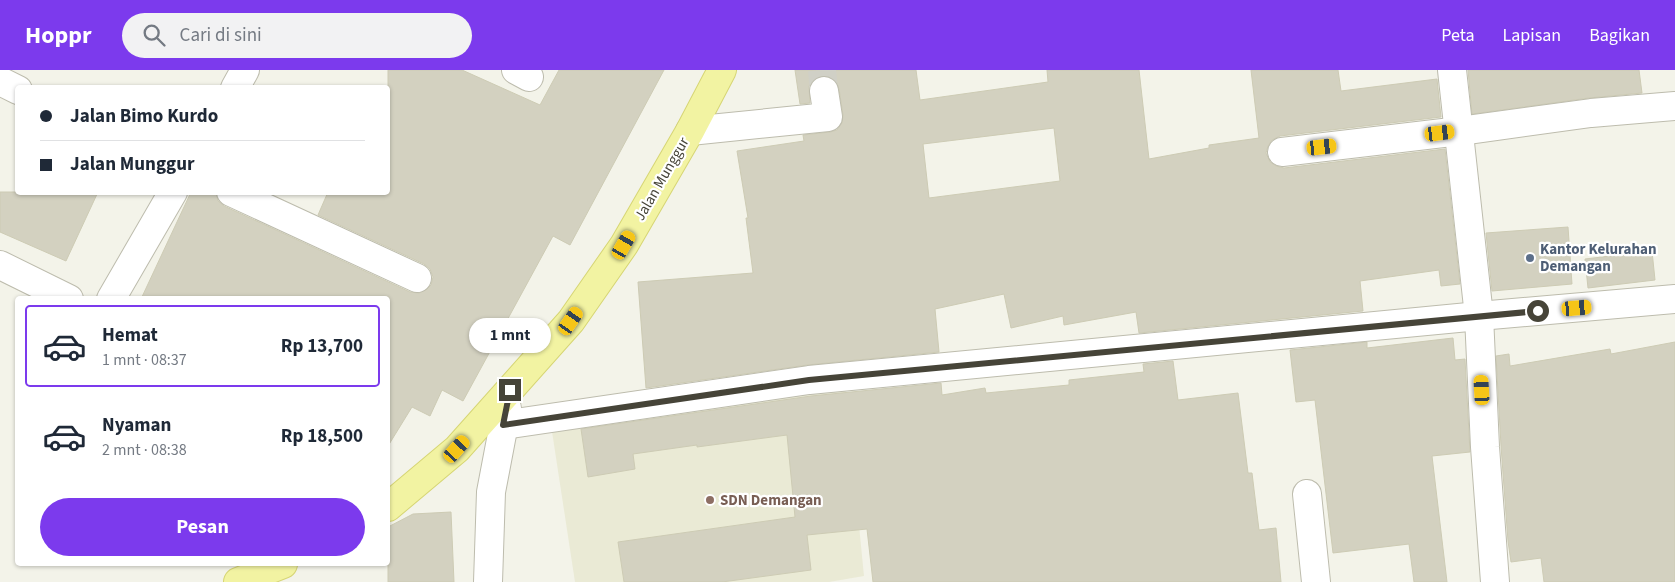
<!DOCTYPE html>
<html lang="id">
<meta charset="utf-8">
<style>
body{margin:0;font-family:"Source Sans 3",sans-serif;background:#f2f2f3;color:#1f2937;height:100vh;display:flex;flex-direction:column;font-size:19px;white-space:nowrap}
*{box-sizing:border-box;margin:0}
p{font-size:16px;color:#747a83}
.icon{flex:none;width:28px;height:28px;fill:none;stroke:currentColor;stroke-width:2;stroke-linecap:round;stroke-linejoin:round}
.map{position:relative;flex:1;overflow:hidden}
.sheet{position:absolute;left:15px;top:226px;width:375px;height:270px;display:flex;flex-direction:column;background:#fff;border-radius:5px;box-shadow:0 1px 4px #0004}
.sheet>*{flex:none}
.hud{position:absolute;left:15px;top:15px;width:375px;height:110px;border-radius:5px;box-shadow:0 1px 4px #0004;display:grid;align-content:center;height:110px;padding:0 25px;background:#fff}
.end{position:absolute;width:22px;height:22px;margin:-11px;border:6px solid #464438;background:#fff;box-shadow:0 0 0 2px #fff}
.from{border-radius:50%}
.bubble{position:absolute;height:35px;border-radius:18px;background:#fff;box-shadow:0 1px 4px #0004;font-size:16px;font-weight:700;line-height:35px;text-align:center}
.car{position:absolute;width:15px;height:30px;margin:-15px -8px;border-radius:6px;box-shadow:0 0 4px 1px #0007;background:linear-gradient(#f5c518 24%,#345 0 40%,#f5c518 0 76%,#345 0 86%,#f5c518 0)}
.hud b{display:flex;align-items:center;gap:18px;height:48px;font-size:19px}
.hud b+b{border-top:1px solid #e0e1e3}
.hud i{width:12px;height:12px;background:#1f2937}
ul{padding:9px 0 0;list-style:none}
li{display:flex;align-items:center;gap:15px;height:82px;margin:0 10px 8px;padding:0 15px;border:2px solid transparent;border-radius:5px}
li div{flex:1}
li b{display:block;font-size:19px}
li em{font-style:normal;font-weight:700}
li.selected{border-color:#7c3aed}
li>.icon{width:45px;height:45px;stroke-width:1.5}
.button{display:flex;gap:10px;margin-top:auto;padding:10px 25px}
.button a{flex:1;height:58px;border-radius:30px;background:#7c3aed;color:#fff;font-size:20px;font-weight:700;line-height:58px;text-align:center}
header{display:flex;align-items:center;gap:30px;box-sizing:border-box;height:70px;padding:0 25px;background:#7c3aed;color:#fff}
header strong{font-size:24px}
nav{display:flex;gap:28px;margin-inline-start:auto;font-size:18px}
.search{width:350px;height:45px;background:#f2f2f3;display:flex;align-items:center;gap:12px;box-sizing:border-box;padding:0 18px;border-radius:28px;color:#747a83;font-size:19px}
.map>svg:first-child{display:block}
.education{fill:#eaead5}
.building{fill:#d3d1c0;stroke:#cdcbb4;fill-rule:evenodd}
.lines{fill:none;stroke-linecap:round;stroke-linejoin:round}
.minor-tunnel{stroke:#d0d0c6;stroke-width:28;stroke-dasharray:28 14;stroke-linecap:butt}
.minor-casing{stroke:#bdbcad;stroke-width:30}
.major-casing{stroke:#d6d574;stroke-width:30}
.minor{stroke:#fff;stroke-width:28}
.major{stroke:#f2f3a2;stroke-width:28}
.route{stroke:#464438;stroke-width:6}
.service-dot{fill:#5c6f8a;stroke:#fff;stroke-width:2}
.education-dot{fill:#8d6e63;stroke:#fff;stroke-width:2}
.labels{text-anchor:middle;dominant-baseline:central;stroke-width:4.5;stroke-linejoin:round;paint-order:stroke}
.street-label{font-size:15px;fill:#464438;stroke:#fff}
.service-label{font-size:15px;font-weight:bold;fill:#4e5e75;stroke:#fff;text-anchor:start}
.education-label{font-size:15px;font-weight:bold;fill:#785e54;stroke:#fff;text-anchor:start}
</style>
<header>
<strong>Hoppr</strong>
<div class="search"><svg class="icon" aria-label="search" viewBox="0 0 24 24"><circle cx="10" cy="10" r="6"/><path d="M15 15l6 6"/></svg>Cari di sini</div>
<nav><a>Peta</a><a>Lapisan</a><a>Bagikan</a></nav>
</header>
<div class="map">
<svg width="1675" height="512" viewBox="0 0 1675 512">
<rect width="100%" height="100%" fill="#f3f3e9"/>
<polygon class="education" points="845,314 864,506 829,512 575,512 551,355"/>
<g class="building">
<polygon points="388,0 462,0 540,35 559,0 664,0 570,175 553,166 463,331 442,320 430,346 412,337 388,376 388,229 141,229 191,122 216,122 218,131 224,136 410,222 419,223 426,220 431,215 433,207 430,199 424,194 318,145 328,122 388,122"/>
<path d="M795,0H916L920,30L1048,12L1047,0H1139L1149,89L1209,78V75L1259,68L1251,0H1338L1341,21L1437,9L1441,47L1280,66L1272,70L1268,76L1266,83L1270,92L1276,96L1284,98L1445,79L1460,214L1441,216L1439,200L1360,211L1363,241L1139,263L1136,242L1064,255L1063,246L1011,258L1004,224L935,239L939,282L807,295L646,318L638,212L753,203L746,148H748L737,81L804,71L803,65L830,62L837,60L842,53L843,45L839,19L836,11L829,6H821L815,9L809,16L810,33L800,34ZM1054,58L1060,111L929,128L923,74Z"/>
<polygon points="1468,0 1639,0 1642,23 1589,28 1472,44"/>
<polygon points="0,122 98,122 66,191 0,162"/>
<polygon points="1568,157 1572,214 1492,221 1486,163"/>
<polygon points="1652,181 1655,210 1588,218 1585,189"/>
<polygon points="1453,268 1455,290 1465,289 1470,382 1432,386 1447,512 1414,512 1409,474 1333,483 1315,330 1296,332 1290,280 1367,272 1367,278"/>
<polygon points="1675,272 1675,512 1544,512 1541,488 1511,492 1508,471 1501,376 1496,286 1509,284 1510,296 1610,279 1611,284"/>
<polygon points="1173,291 1178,330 1238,323 1248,403 1252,403 1259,460 1276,458 1281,512 873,512 867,459 807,465 811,500 722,512 624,512 618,472 795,447 787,365 697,377 697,375 633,384 635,399 588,407 581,359 811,326 941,313 942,325 985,318 986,323 1069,315 1069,310 1144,302 1143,294"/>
<polygon points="451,442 454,512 388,512 388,457 413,444"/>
</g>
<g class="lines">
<polyline class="minor-tunnel" points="822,0 824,21"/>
<g class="minor-casing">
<g id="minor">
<polyline points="516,0 529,7"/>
<polyline points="1452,0 1479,246 1485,377 1495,512"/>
<polyline points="0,11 18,20"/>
<polyline points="235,18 245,0"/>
<polyline points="690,61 828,47 824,21"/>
<polyline points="1282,82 1460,61 1591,43 1675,36"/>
<polyline points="231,122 417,208"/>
<polyline points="0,195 69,229"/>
<polyline points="111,229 173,122"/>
<polyline points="503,355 809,310 1479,246 1675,229"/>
<polyline points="1307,424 1316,512"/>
<polyline points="488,512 491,422 507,338"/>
</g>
</g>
<g class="major-casing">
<g id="major">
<polyline points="388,437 457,379 571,251 624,175 690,61 722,0"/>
<polyline points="238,512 283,494"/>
</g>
</g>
<use href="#minor" class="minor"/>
<use href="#major" class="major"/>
</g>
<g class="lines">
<polyline class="route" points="510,320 503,355 809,310 1538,241"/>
</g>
<circle class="service-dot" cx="1530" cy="188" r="5"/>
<circle class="education-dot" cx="710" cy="430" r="5"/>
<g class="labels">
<g class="street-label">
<text transform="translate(662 109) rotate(-60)">Jalan Munggur</text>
</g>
<g class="service-label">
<text x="1540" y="179">Kantor Kelurahan<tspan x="1540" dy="17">Demangan</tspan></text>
</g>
<g class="education-label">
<text x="720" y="430">SDN Demangan</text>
</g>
</g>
</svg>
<i class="end from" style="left:1538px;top:241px"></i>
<i class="end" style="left:510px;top:320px"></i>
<div class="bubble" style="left:469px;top:248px;width:82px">1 mnt</div>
<i class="car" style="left:1440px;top:63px;rotate:83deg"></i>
<i class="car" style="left:1322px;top:77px;rotate:84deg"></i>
<i class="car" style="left:624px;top:175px;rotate:30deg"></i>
<i class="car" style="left:1577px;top:238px;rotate:85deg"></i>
<i class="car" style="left:571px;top:251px;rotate:35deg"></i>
<i class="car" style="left:1482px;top:320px;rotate:357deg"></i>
<i class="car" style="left:457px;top:379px;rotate:42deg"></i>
<div class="hud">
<b><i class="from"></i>Jalan Bimo Kurdo</b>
<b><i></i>Jalan Munggur</b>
</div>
<section class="sheet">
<ul>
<li class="selected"><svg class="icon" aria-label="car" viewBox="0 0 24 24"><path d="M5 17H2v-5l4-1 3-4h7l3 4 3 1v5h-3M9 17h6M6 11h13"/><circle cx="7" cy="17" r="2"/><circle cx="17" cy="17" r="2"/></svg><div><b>Hemat</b><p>1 mnt · 08:37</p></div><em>Rp 13,700</em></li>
<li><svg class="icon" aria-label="car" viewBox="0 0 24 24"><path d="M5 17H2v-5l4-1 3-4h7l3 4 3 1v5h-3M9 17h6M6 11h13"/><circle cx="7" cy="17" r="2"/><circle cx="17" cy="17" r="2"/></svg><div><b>Nyaman</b><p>2 mnt · 08:38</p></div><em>Rp 18,500</em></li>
</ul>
<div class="button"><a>Pesan</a></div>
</section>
</div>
